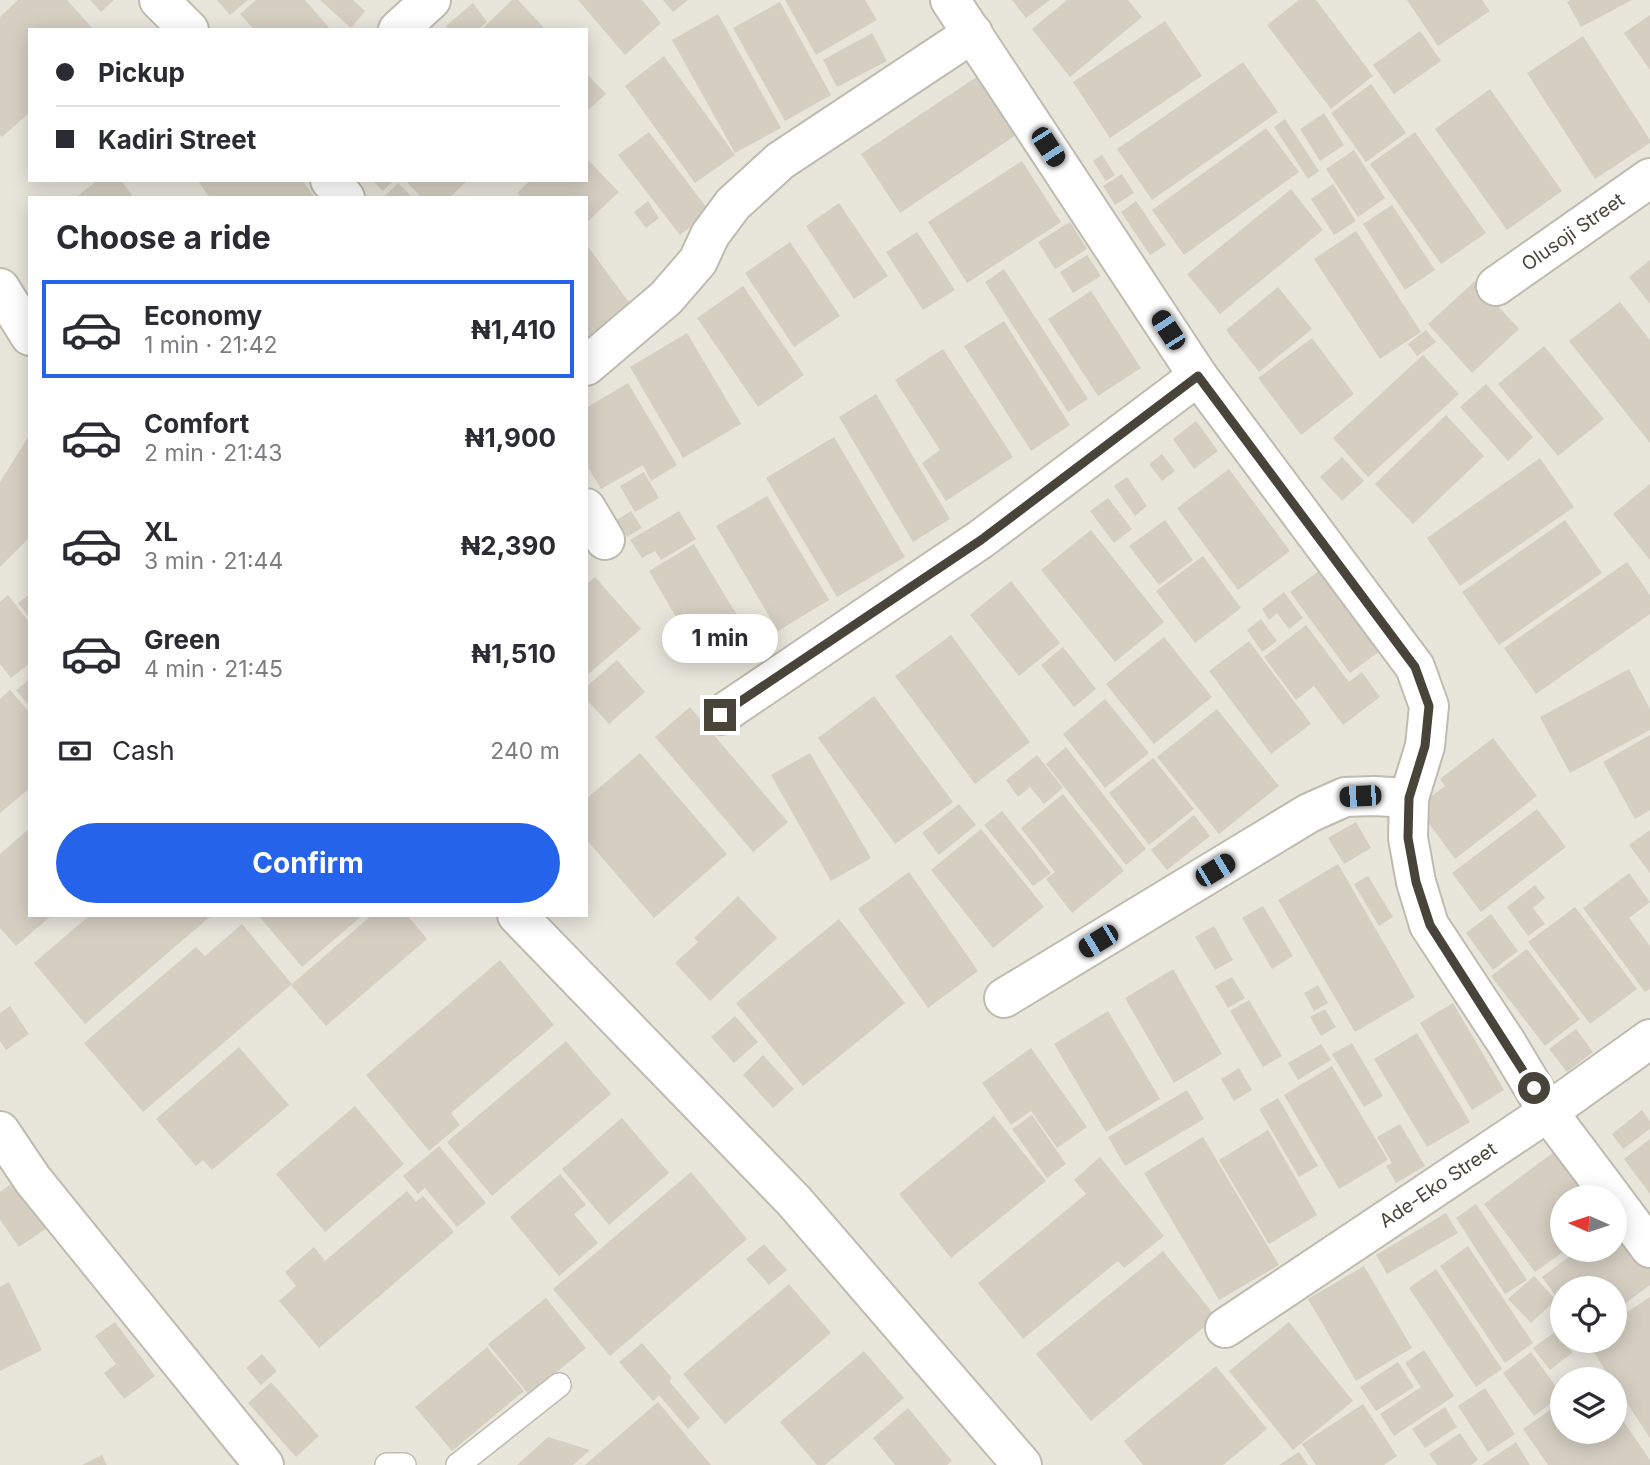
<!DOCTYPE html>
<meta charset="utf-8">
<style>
body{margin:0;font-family:Inter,sans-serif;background:#f2f2f3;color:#2b2b33;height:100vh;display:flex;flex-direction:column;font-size:26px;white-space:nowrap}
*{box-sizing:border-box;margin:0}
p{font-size:23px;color:#7c7c81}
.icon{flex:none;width:38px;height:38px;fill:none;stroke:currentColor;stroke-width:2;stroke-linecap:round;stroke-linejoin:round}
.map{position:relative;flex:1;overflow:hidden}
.sheet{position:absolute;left:28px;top:196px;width:560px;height:721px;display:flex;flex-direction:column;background:#fff;border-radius:0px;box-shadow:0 4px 18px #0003}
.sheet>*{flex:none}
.guide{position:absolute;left:28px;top:28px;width:560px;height:154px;border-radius:0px;box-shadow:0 4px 18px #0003;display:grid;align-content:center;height:154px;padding:0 28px;background:#fff}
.needle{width:46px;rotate:273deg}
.buttons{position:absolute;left:1550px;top:1185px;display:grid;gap:14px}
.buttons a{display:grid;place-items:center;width:77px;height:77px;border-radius:50%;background:#fff;box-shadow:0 4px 18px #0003;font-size:35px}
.end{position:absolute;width:32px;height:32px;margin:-16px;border:9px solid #48443a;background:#fff;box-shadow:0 0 0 4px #fff}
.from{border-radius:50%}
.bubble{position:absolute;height:49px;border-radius:24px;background:#fff;box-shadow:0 4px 18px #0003;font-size:23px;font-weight:700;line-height:49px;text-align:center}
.car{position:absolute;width:21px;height:42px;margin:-21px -10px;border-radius:9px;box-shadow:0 0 5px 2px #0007;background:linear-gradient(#222 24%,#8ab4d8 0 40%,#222 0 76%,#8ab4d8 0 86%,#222 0)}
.guide b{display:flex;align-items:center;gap:24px;height:66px;font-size:26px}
.guide b+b{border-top:2px solid #e1e1e2}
.guide i{width:18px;height:18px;background:#2b2b33}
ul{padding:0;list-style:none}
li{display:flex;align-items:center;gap:21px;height:98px;margin:0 14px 10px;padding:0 14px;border:4px solid transparent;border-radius:0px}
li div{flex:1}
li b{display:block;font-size:26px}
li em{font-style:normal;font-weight:700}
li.current{border-color:#2563eb}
li>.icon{width:63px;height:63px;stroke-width:1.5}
h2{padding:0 28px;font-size:32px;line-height:84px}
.pay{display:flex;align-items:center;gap:18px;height:77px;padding:0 28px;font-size:26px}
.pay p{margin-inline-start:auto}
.button{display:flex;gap:14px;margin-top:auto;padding:14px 28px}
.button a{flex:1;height:80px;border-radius:42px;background:#2563eb;color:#fff;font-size:28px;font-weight:700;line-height:80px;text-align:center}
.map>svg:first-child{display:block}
.residential{fill:#e8e5db;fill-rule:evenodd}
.building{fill:#d5cfc2}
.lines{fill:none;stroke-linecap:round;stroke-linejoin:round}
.service-casing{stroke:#bfbbaf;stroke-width:26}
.minor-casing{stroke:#bfbbaf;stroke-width:42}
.service{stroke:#fff;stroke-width:23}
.minor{stroke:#fff;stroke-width:38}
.route{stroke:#48443a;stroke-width:9}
.labels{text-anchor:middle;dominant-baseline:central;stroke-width:5;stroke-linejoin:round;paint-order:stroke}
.street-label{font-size:19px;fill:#48443a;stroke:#fff}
</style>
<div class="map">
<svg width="1650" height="1465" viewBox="0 0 1650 1465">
<rect width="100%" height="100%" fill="#f4f2ec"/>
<path class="residential" d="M0,0H1650V1465H0ZM30,30H586V180H30ZM30,198H586V915H30ZM1563,1197H1615V1250H1563ZM1563,1288H1615V1340H1563ZM1563,1379H1615V1432H1563Z"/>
<g class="building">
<polygon points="18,0 67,0 94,30 30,30 30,112 2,137 0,135 0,17"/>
<polygon points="90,0 114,0 101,12"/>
<polygon points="217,0 248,0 230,15"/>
<polygon points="256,0 305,0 331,30 254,30 240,14"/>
<polygon points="320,0 353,0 365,11 351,28"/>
<polygon points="512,0 518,0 546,30 481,30"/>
<polygon points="578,0 642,0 661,23 625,55"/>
<polygon points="663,0 688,0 673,12"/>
<polygon points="785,0 865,0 877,20 816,55"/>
<polygon points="1012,0 1050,0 1026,18"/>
<polygon points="1067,0 1128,0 1142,17 1070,77 1032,29"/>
<polygon points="1299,0 1316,0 1373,76 1331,109 1267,25"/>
<polygon points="1407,0 1482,0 1490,11 1438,46"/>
<polygon points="1570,0 1632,0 1581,27 1567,2"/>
<polygon points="780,2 831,95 785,121 733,28"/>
<polygon points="473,3 487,22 477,30 449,30 446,26"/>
<polygon points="718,14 781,128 735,153 672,40"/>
<polygon points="1650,15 1650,70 1624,33"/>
<polygon points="1165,21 1202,76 1110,138 1073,82"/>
<polygon points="1420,31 1441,61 1394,94 1373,65"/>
<polygon points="872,33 887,61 837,87 823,60"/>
<polygon points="1583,36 1650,140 1650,143 1595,179 1527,73"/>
<polygon points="664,56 735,155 695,183 625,86"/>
<polygon points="1243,62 1278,112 1152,200 1117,149"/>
<polygon points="984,72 1022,131 900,213 861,154"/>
<polygon points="586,73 606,94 586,112"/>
<polygon points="1371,84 1406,133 1366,162 1331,113"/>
<polygon points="1490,89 1562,191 1507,230 1435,129"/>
<polygon points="1324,113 1344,145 1320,161 1300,129"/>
<polygon points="1285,119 1319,171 1308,179 1274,127"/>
<polygon points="1266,128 1299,172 1184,255 1152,210"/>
<polygon points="649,132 710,212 680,235 618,155"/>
<polygon points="1415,132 1486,233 1441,264 1370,164"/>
<polygon points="1354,150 1385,198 1358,217 1326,169"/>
<polygon points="1102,155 1115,175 1106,181 1093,161"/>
<polygon points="586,158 619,192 586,223 586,198 522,198 517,193 531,180 586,180"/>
<polygon points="1022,161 1061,222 967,283 928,222"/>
<polygon points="1122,174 1134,193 1115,205 1103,186"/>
<polygon points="98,180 121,180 132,195 128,198 75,198"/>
<polygon points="197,180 302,180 315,198 210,198"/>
<polygon points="372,180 394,180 383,191"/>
<polygon points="408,180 468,180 449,198 422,198 407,182"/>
<polygon points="398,183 413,198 383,198"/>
<polygon points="1333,184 1356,221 1334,235 1311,199"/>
<polygon points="1291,189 1323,230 1220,314 1187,274"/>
<polygon points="648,201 659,218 646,228 634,212"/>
<polygon points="1136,201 1166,245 1150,255 1121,212"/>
<polygon points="839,203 888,276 854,299 806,226"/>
<polygon points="1392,205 1435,270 1405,290 1363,224"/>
<polygon points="1070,222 1087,249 1055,269 1038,242"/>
<polygon points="1356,231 1421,332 1380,359 1314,259"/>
<polygon points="917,232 955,290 923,310 886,252"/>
<polygon points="790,242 840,316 794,347 745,273"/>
<polygon points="586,244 631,305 586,338"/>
<polygon points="1087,255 1101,276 1073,293 1060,272"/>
<polygon points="1650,260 1650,304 1629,277"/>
<polygon points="1004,269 1088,399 1068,412 985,282"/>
<polygon points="1475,281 1519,329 1472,373 1428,324"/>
<polygon points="743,286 804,375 758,407 697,318"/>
<polygon points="1278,287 1312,329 1259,372 1226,330"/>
<polygon points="1091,291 1141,368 1098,396 1048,319"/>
<polygon points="1620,302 1650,340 1650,443 1569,341"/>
<polygon points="1004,321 1070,425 1031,451 964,346"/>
<polygon points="1426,330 1436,342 1417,356 1408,344"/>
<polygon points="687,333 741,424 683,458 630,367"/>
<polygon points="1312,338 1354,394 1301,435 1258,378"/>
<polygon points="1544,346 1604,419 1558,456 1498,384"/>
<polygon points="943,349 1013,457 946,501 922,463 940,450 895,380"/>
<polygon points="1423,355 1459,394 1368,477 1333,438"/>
<polygon points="628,383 677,465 651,481 643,465 601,489 586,464 586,408"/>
<polygon points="1486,384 1533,437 1508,461 1460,407"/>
<polygon points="876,394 950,519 913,542 839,417"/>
<polygon points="1446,415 1484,456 1413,524 1375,484"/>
<polygon points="1196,421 1218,451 1194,469 1173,439"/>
<polygon points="30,434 30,537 0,567 0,482"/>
<polygon points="834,437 905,557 837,597 766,478"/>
<polygon points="1162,454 1175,471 1162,481 1149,464"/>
<polygon points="1342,457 1364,481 1342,501 1320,477"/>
<polygon points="1540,458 1574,507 1460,586 1427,538"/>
<polygon points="1229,469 1290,551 1238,590 1177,508"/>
<polygon points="644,472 659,498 635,512 620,486"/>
<polygon points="1127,477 1147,506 1135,516 1114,486"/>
<polygon points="1650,484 1650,560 1613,514"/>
<polygon points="767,496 829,600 778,631 716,526"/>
<polygon points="1108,498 1132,529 1114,543 1090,511"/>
<polygon points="631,511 642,528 627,537 617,520"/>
<polygon points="679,511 696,539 661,560 655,551 642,558 630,540"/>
<polygon points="1165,520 1193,560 1159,585 1129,546"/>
<polygon points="1565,520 1602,573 1499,645 1462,592"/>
<polygon points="1091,530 1164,622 1115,662 1041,570"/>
<polygon points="694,544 749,635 703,663 649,571"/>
<polygon points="1203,556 1241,608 1195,643 1156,591"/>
<polygon points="1627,562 1650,595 1650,614 1536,694 1504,648"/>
<polygon points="1323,568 1383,649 1350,673 1290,592"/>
<polygon points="595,577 641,629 586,676 586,585"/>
<polygon points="1011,581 1060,643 1019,676 970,615"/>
<polygon points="1284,592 1303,618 1289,629 1277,613 1269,620 1262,609"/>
<polygon points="30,594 30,618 18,603"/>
<polygon points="8,595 30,623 30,663 11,678 0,664 0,602"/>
<polygon points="1261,619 1277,641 1262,652 1247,630"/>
<polygon points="1306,625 1349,682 1362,672 1380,697 1343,725 1314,686 1296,700 1264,657"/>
<polygon points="951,635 1030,742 975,784 895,676"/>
<polygon points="1164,637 1212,697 1154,744 1106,684"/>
<polygon points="1249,641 1311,724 1271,754 1209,671"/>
<polygon points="1063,647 1096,689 1074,707 1041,665"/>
<polygon points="617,660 645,692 609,724 586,699 586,687"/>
<polygon points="1629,669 1650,709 1650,730 1570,773 1540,717"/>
<polygon points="30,679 30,707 16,690"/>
<polygon points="10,690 30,713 30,788 0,813 0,699"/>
<polygon points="874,696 953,802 895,844 818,738"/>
<polygon points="1105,699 1149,753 1105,788 1063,734"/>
<polygon points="690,707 788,822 753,852 655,737"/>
<polygon points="1217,709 1279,786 1219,834 1157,757"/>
<polygon points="1650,735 1650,810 1635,819 1603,762"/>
<polygon points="1493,738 1537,796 1455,859 1417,807 1445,786 1440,779"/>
<polygon points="1066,747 1146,849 1126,865 1046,764"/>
<polygon points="640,753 727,854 654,918 586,839 586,799"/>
<polygon points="810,753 871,858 831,881 771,775"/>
<polygon points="1037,755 1063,788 1044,804 1030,787 1018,797 1006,780"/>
<polygon points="1153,758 1194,809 1149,845 1109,793"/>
<polygon points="1063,794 1124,871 1072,913 1046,879 1055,872 1021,828"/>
<polygon points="959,804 976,825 939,855 922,833"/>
<polygon points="1537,809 1566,847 1481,912 1452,873"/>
<polygon points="1002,811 1051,873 1033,886 984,825"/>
<polygon points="1194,815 1210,836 1167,870 1151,850"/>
<polygon points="1356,822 1371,848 1344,864 1328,838"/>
<polygon points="30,828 30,915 52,915 16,946 0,928 0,854"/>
<polygon points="981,829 1044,907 993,948 931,870"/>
<polygon points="1650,830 1650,873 1629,845"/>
<polygon points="1338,864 1415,997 1355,1032 1278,900"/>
<polygon points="909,872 978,971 928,1008 858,909"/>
<polygon points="1629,873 1650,902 1629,918 1650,946 1650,989 1645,992 1583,908"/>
<polygon points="1368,876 1393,917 1379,926 1354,884"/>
<polygon points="1535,885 1545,898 1533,908 1545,924 1528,936 1507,907"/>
<polygon points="738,896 777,938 710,1001 675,963 698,942 694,938"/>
<polygon points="1263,906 1293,956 1272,969 1242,918"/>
<polygon points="1575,907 1637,989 1590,1024 1528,942"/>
<polygon points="1491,914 1518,951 1493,970 1466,933"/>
<polygon points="90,915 212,915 85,1024 34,963"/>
<polygon points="258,915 363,915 302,967"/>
<polygon points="372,915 407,915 427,939 326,1026 291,985"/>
<polygon points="839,919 905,1003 803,1086 736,1003"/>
<polygon points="242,924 292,984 143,1112 84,1043 196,947 205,956"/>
<polygon points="1214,926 1233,960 1215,970 1195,937"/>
<polygon points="1527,949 1580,1019 1545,1046 1491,976"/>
<polygon points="500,960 554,1025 451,1113 460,1125 429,1151 366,1075"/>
<polygon points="1173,969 1222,1054 1174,1083 1125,998"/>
<polygon points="1232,977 1245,998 1228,1008 1215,986"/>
<polygon points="1318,985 1328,1003 1314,1011 1304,993"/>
<polygon points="1249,1000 1282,1056 1263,1067 1230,1011"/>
<polygon points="1453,1003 1504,1090 1472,1110 1420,1023"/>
<polygon points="10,1006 29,1034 6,1050 0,1041 0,1013"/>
<polygon points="1325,1009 1336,1027 1321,1036 1310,1017"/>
<polygon points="1108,1011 1160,1099 1106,1132 1054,1044"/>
<polygon points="735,1016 758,1042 734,1063 711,1037"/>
<polygon points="1576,1029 1593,1052 1567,1072 1549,1049"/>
<polygon points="1417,1033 1470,1122 1427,1147 1374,1059"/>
<polygon points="566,1041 611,1094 492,1196 447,1142"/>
<polygon points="1352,1043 1383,1096 1364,1107 1332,1054"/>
<polygon points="1321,1044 1331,1060 1298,1080 1288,1063"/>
<polygon points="239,1047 289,1105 212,1170 203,1160 196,1166 156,1119"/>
<polygon points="1031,1048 1087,1127 1057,1148 1031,1111 1011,1125 982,1083"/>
<polygon points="763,1055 794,1089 773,1108 743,1075"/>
<polygon points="1332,1066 1388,1160 1339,1189 1284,1095"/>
<polygon points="1239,1068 1252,1090 1234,1101 1221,1079"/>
<polygon points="1187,1090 1204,1119 1125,1166 1108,1137"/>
<polygon points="1278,1098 1318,1166 1299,1177 1259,1109"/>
<polygon points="355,1106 404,1164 325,1232 276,1174"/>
<polygon points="1642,1110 1650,1121 1650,1129 1623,1149 1612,1134"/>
<polygon points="1032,1115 1066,1164 1047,1178 1012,1129"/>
<polygon points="994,1116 1046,1181 951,1258 899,1194"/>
<polygon points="622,1118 669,1173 609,1225 562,1169"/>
<polygon points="1400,1124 1425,1166 1396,1183 1386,1166 1392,1163 1377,1137"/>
<polygon points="1268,1130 1317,1215 1269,1244 1219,1160"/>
<polygon points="1203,1137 1279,1265 1219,1300 1144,1173"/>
<polygon points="1650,1139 1650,1194 1624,1159"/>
<polygon points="439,1146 486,1203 457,1227 425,1188 418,1194 403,1176"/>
<polygon points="1562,1146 1599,1197 1563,1197 1563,1250 1566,1250 1535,1272 1484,1204"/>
<polygon points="1100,1157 1164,1236 1124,1268 1118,1261 1023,1339 978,1283 1086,1194 1074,1180"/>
<polygon points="691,1172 747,1239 610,1356 553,1289"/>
<polygon points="560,1174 586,1205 574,1214 598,1243 559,1276 510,1217"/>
<polygon points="14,1182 47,1228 19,1247 0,1220 0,1192"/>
<polygon points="407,1191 416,1202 423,1196 454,1232 319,1348 279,1301 296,1286 285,1272 314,1247 325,1261"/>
<polygon points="1476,1204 1527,1280 1505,1294 1456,1218"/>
<polygon points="1446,1213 1458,1233 1387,1274 1376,1255"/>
<polygon points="1615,1221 1650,1269 1650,1285 1615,1311 1615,1288 1563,1288 1563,1306 1542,1277 1578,1250 1615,1250"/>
<polygon points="764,1244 787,1270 769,1285 746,1259"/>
<polygon points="1468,1246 1533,1343 1505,1363 1440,1266"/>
<polygon points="1163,1251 1216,1317 1091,1421 1036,1354"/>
<polygon points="1364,1266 1412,1348 1356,1381 1308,1299"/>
<polygon points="1436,1269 1502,1369 1476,1387 1409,1288"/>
<polygon points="1534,1276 1556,1300 1531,1323 1508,1299"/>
<polygon points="9,1282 42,1350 0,1371 0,1287"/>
<polygon points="789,1284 831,1333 725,1424 683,1374"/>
<polygon points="1650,1297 1650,1438 1615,1385 1615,1379 1611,1379 1586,1340 1615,1340 1615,1320"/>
<polygon points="546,1298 586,1348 529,1395 488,1344"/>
<polygon points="115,1322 155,1376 124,1399 104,1373 116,1364 95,1336"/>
<polygon points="1289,1322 1353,1401 1293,1450 1229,1371"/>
<polygon points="1556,1331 1572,1353 1550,1370 1533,1348"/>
<polygon points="642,1343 672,1378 669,1381 700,1418 688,1429 659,1395 653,1401 619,1362"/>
<polygon points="487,1347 524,1391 452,1451 415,1407"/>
<polygon points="1424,1350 1454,1396 1394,1436 1380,1414 1421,1387 1405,1363"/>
<polygon points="864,1351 904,1398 825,1465 817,1465 780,1422"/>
<polygon points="1531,1352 1562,1395 1534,1416 1503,1373"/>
<polygon points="262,1354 277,1371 261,1385 246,1368"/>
<polygon points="1398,1362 1414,1387 1376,1411 1360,1387"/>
<polygon points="1216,1366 1267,1429 1223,1465 1143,1465 1124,1441"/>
<polygon points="271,1382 319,1436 296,1457 248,1403"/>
<polygon points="1485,1388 1515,1434 1488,1452 1458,1406"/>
<polygon points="1563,1401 1563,1432 1615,1432 1615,1409 1650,1460 1650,1465 1548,1465 1523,1429"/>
<polygon points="658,1402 711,1465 585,1465"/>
<polygon points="1363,1404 1397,1456 1384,1465 1316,1465 1302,1444"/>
<polygon points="1445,1407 1457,1427 1425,1448 1412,1429"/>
<polygon points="908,1408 952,1461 947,1465 895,1465 873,1438"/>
<polygon points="1460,1433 1478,1460 1471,1465 1437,1465 1429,1454"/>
<polygon points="548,1437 590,1450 573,1465 517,1465"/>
<polygon points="1516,1442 1530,1465 1482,1465"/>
<polygon points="1299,1452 1308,1465 1279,1465"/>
<polygon points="102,1455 107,1465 82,1465"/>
</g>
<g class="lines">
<g class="service-casing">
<g id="service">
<polyline points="387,1465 404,1465"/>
<polyline points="458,1465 559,1385"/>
</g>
</g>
<g class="minor-casing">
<g id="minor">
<polyline points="159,0 189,30"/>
<polyline points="950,0 1198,376 1415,667 1429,706 1425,746 1409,798 1408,838 1416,882 1429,925 1506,1042 1548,1112 1612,1197"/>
<polyline points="398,30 431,0"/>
<polyline points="330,180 345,198"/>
<polyline points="1496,286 1650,178"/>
<polyline points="0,288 30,336"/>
<polyline points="586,366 666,298 698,261 710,235 733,204 780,161 973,33"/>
<polyline points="586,508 605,540"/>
<polyline points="721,715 981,539 1198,376"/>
<polyline points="517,915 794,1201 1022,1465"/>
<polyline points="1004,998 1309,813 1345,797 1374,796 1409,798"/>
<polyline points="0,1131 33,1180 264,1465"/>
<polyline points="1615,1201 1650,1248"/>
<polyline points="1225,1328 1548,1112 1650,1039"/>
</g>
</g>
<use href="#service" class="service"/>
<use href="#minor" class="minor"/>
</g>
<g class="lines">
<polyline class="route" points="720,715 981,540 1198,376 1415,667 1429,706 1425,746 1409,798 1408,838 1416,882 1430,925 1534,1088"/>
</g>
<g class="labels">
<g class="street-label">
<text transform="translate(1573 232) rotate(-35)">Olusoji Street</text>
<text transform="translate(1438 1185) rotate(-34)">Ade-Eko Street</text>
</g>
</g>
</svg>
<div class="buttons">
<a><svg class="needle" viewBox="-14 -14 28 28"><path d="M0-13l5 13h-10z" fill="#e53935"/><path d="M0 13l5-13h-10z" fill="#7c7c81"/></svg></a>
<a><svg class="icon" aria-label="locate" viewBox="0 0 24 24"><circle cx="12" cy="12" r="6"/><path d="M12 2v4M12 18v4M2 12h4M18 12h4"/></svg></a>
<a><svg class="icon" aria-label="layers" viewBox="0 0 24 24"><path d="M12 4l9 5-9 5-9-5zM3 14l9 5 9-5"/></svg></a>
</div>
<i class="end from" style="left:1534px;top:1088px"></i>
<i class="end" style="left:720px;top:715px"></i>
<div class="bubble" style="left:662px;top:614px;width:116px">1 min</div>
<i class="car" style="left:1048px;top:147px;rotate:147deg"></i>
<i class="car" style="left:1168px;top:330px;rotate:327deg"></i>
<i class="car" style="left:1360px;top:796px;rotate:267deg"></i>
<i class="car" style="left:1215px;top:870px;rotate:59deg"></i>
<i class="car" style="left:1098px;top:941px;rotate:239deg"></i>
<div class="guide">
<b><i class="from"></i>Pickup</b>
<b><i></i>Kadiri Street</b>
</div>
<section class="sheet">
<h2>Choose a ride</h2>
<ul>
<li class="current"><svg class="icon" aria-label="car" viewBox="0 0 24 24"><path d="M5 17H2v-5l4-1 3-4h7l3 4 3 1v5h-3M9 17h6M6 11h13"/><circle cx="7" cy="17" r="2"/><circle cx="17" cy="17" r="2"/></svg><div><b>Economy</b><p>1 min · 21:42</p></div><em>₦1,410</em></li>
<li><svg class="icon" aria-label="car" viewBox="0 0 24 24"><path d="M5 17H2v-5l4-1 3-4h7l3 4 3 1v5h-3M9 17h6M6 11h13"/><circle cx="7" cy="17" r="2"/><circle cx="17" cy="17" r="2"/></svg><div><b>Comfort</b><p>2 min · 21:43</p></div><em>₦1,900</em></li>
<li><svg class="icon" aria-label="car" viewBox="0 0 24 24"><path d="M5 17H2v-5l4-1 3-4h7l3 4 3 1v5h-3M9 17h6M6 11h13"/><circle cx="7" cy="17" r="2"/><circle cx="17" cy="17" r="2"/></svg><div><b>XL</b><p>3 min · 21:44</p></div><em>₦2,390</em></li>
<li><svg class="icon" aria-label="car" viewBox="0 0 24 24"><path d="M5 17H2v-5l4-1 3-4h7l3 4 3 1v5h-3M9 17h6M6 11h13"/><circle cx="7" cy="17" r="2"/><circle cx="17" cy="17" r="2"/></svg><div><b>Green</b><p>4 min · 21:45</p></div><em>₦1,510</em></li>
</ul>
<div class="pay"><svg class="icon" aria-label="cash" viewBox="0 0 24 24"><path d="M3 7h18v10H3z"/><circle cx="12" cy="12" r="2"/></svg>Cash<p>240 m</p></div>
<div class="button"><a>Confirm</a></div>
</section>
</div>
